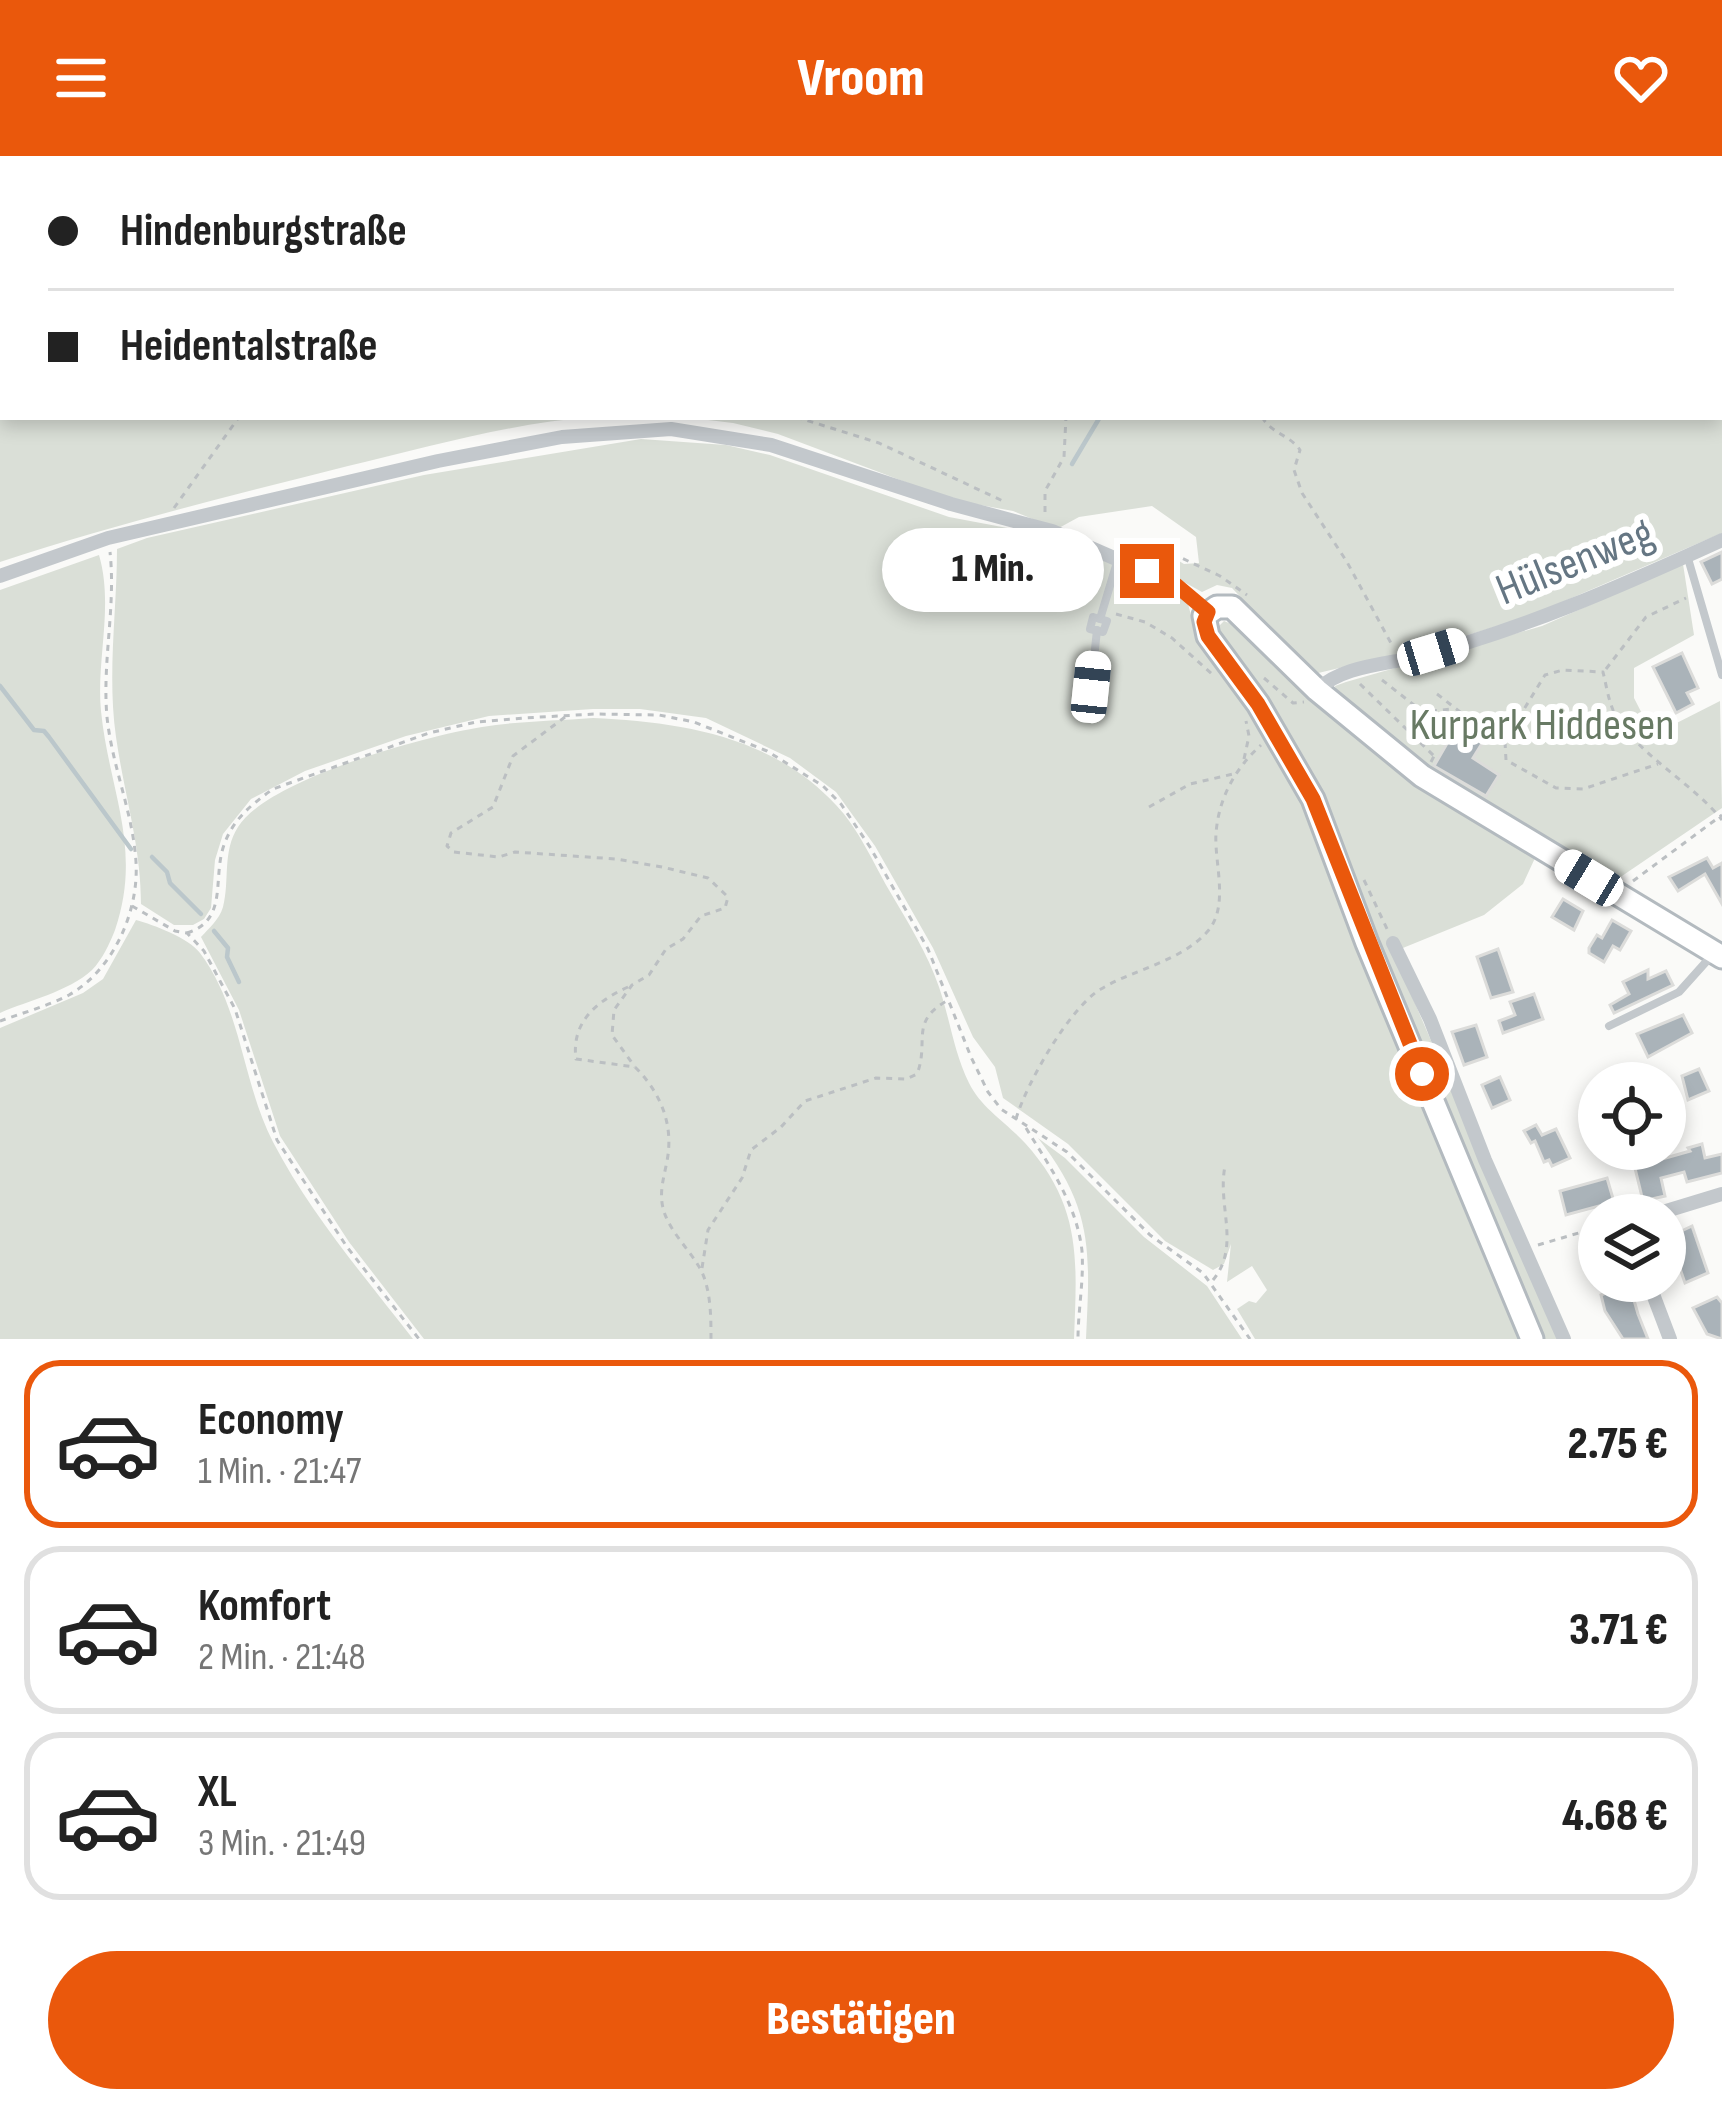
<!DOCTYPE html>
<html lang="de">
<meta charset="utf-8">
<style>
body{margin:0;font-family:"Sofia Sans Condensed",sans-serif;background:#f6f6f6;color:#222;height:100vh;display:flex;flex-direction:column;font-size:45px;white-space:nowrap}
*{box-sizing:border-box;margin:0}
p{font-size:39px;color:#767676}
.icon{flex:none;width:66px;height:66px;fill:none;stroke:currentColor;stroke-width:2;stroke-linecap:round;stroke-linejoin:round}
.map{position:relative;height:1183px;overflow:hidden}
.details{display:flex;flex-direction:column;background:#fff;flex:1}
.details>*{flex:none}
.guide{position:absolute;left:0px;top:0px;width:1722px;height:264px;box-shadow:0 6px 18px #0003;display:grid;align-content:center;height:264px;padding:0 48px;background:#fff}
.controls{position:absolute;left:1578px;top:906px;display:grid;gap:24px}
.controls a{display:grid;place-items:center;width:108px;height:108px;border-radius:50%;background:#fff;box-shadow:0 6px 18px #0003;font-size:60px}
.end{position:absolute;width:54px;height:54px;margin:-27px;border:15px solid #ea580c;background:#fff;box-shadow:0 0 0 6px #fff}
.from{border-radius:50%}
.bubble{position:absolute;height:84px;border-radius:42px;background:#fff;box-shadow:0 6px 18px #0003;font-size:39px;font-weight:800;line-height:84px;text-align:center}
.car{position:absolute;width:36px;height:72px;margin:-36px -18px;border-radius:15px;box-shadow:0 0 9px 3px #0007;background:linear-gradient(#fff 24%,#345 0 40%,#fff 0 76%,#345 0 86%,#fff 0)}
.guide b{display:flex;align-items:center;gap:42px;height:114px;font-size:45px}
.guide b+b{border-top:3px solid #e0e0e0}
.guide i{width:30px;height:30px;background:#222}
ul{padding:21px 0 0;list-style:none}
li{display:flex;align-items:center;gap:36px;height:168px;margin:0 24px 18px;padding:0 24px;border:6px solid #e0e0e0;border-radius:36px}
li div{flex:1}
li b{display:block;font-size:45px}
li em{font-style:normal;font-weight:800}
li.current{border-color:#ea580c}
li>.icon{width:108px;height:108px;stroke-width:1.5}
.button{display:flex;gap:24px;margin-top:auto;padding:24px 48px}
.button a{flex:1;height:138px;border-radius:72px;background:#ea580c;color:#fff;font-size:48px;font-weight:800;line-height:138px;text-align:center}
header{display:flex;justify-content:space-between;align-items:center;height:156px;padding:0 48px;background:#ea580c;color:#fff;font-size:54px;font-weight:800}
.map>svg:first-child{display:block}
.green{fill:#dadfd7}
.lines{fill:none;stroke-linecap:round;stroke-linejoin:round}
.stream{stroke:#bbc7cb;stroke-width:4.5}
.building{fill:#aab3b9;stroke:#dcdcda;stroke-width:3}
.secondary-casing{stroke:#b3babf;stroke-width:27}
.path{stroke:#bbbfc2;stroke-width:3;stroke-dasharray:6 6;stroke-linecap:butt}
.lane{stroke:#c3c8cc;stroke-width:8}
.street{stroke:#c3c8cc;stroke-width:14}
.secondary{stroke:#fff;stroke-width:21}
.route{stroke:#ea580c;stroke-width:15}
.labels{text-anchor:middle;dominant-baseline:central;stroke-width:12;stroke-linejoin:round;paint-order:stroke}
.street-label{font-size:45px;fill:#657683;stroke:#fff}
.park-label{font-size:45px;fill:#687a64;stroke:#fff}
</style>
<header><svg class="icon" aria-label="menu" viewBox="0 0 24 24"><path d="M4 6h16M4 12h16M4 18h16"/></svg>Vroom<svg class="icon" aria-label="heart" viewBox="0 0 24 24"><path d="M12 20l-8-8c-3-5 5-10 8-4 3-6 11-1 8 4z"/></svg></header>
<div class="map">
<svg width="1722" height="1183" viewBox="0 0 1722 1183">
<rect width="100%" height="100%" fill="#fafaf8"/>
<g class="green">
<polygon points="66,0 1722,0 1722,377 1530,460 1432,490 1314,518 1232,432 1217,429 1202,436 1166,416 1174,402 1184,408 1199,407 1196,381 1152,350 1079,361 1057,373 1013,355 953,344 778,278 733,267 683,261 1719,261 1719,3"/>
<path d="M0,131L3,261H593C511,267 428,291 348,310C229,340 116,368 0,406Z"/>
<path d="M641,283L726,289L770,299L949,361L1039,378L1145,420L1187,444L1198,486L1250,551L1305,644L1522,1183H1255L1237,1153L1249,1145L1256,1147L1267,1134L1252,1110L1227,1126L1231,1088L1224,1108L1213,1114L1165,1085L1068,988L1003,942L995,911L973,881L933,792L875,690L836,636L790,602L706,562L640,553H593L489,560L406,580L305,615L251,643L223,678L215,704L211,752L204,763L193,769H174L141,748C141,689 124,638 116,581C107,518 117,455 117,393L147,382L424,319Z"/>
<path d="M99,399C114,450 96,504 101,555C109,635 143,692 115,774C110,787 102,804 92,814C68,836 29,844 0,857V434Z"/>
<polygon points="1683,408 1694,479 1634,512 1634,542 1653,579 1720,545 1722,652 1619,722 1434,617 1336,535 1335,530 1346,526 1542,470"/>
<polygon points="1224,465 1241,472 1311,544 1416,629 1535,702 1523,728 1484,759 1393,796 1559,1183 1544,1183 1374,784 1341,694 1220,487 1217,472"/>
<path d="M593,562C681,566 772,580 836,649C858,672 873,706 889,734C907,765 928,798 939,831C950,863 954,897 969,927C981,952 1007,967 1025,987C1082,1050 1077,1104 1074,1183H424L349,1086L280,980L239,854L201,781C209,772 219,764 223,751C230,724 222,696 238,671C268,623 425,580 482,571C518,565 556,565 593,562Z"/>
<path d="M136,764C154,769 189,782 200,797C242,853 242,926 273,986C310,1057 364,1120 413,1183H0V872L83,837L103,823Z"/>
<path d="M1038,982L1065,1002L1144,1081L1207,1130L1242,1183H1086C1090,1097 1094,1053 1038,982Z"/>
</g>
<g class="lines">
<g class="stream">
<polyline points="1114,0 1116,3"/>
<polyline points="48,3 50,0"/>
<polyline points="963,3 965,0"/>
<polyline points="0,4 3,6"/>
<polyline points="1072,308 1100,261"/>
<polyline points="0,530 34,574 44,575 49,581 131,693"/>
<polyline points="152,701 167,716 170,727 201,758"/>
<polyline points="214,775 228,792 227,801 239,826"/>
</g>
</g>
<g class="building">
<polygon points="1722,396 1722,423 1712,428 1701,406"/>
<polygon points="1682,497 1698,532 1687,537 1693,548 1676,557 1653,511"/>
<polygon points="1460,565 1486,581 1473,602 1499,619 1486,640 1434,610"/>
<polygon points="1707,702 1713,712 1722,707 1722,748 1705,718 1678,735 1669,721"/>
<polygon points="1563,743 1583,755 1574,774 1552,761"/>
<polygon points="1612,764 1631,775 1620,794 1613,790 1604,806 1589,797 1589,792 1597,779 1602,782"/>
<polygon points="1498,793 1513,836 1491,842 1477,801"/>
<polygon points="1648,814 1648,823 1666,815 1673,829 1614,857 1610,849 1629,838 1623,826"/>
<polygon points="1534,838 1543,863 1503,877 1499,865 1515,859 1510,846"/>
<polygon points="1683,859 1692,877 1648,901 1637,878"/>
<polygon points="1476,869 1487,901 1464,909 1452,876"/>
<polygon points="1699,913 1709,935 1688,944 1682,920"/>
<polygon points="1500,921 1510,944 1492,952 1482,929"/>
<polygon points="1536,969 1542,979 1556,973 1570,1002 1552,1010 1549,1004 1544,1006 1535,985 1531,987 1524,975"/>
<polygon points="1702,988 1705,1002 1722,998 1722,1017 1687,1026 1684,1016 1661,1022 1665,1040 1643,1045 1633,1004 1661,997 1662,1003 1690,995 1688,992"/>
<polygon points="1607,1022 1614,1046 1566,1059 1560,1035"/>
<polygon points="1692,1070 1708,1117 1685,1127 1669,1081"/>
<polygon points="1599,1088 1599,1130 1583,1095"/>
<polygon points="1629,1127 1638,1158 1648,1183 1623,1183 1605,1155 1601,1139"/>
<polygon points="1717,1141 1722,1147 1722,1183 1707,1178 1693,1152"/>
</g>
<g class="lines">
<g class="secondary-casing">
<polyline id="secondary" points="1532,1183 1367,787 1313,643 1258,548 1208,480 1204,460 1217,451 1232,451 1317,534 1422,620 1722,801"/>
</g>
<g class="path">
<polyline points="866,0 869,3"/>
<polyline points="908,0 915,3"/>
<polyline points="1233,0 1234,3"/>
<polyline points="978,3 981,0"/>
<polyline points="1307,3 1314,0"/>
<polyline points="1719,202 1722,204"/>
<polyline points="796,261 879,287 1005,346"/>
<path d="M1262,261C1272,278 1290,279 1300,294L1294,314L1302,337L1347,406L1392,489"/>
<polyline points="174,352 239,261"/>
<polyline points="1045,356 1045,335 1064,301 1066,261"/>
<polyline points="1130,393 1143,384 1220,420 1247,439"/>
<polyline points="1116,458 1145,466 1172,482 1213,519"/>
<polyline points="1606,513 1646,461 1686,442"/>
<polyline points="1264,522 1293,547 1304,546"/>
<polyline points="1382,524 1423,556 1451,553"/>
<polyline points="1360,528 1434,600"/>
<path d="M1437,538L1477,569L1505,584L1545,519L1563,514L1603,516C1606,528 1608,542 1613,554C1631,594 1694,628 1722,664"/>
<polyline points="565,561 513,600 493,651 451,677 447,690 454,696 499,701 515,696 616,703 662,711 708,722 728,741 725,752 701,760 683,783 666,793 649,819 632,829 614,854 612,879 635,911"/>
<polyline points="1505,586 1506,604 1556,632 1583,633 1658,608"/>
<polyline points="1244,603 1249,580 1246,565"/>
<polyline points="1431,606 1434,600 1438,602"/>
<polyline points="1149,651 1190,628 1233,618"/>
<polyline points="1364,724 1388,775"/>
<polyline points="1633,725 1722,659"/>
<polyline points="132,750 175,775 187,777 204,795 235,853 277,984 347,1091 419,1183"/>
<path d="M187,777C229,764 212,722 224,689C233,663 252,648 273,633L429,577L476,566L524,562L595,558L659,559L694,566L767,595L823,630L841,648L870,691L928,793L971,901L988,936L1001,953L1067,996L1150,1079L1203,1117L1250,1183"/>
<path d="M628,831C597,845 571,866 576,903L635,911C661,937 674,969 667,1005C664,1021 659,1036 663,1052C668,1073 687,1091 698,1109C711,1129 711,1160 711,1183"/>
<path d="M0,865C22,857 48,850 69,839C113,814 139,756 136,706C133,657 112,610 107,561C102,506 116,451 110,396"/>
<path d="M1016,963C1026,928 1070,851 1101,833C1134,813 1180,806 1207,776C1230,751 1214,707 1216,677C1219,641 1235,613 1261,589"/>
<path d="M1026,972C1050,1011 1077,1049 1082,1095C1084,1125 1078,1154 1078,1183"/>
<polyline points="1538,1089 1599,1071"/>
<path d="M702,1112L708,1074L742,1022L751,994L781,971L805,945L876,922L906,923L917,918C930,885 908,865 950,843"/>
<path d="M1213,1124C1241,1090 1217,1050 1225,1010"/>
</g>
<g class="lane">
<polyline points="60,0 63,3"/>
<polyline points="1687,399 1722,519"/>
<polygon points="1093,461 1107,465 1103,476 1090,473"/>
<polyline points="1100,463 1118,403"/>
<polyline points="1091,531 1097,474"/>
<polyline points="1609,870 1679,836 1714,797"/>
</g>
<g class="street">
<polyline points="0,420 108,382 438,305 562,281 671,273 771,289 951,348 1052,375 1176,429 1208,456"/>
<path d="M1317,534C1341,511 1380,509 1412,502C1520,475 1621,430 1722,384"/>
<polyline points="1393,787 1430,863 1485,1004 1564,1183"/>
<polyline points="1653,1059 1722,1038"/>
<polyline points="1648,1125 1670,1183"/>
</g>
<use href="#secondary" class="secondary"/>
</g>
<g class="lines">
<polyline class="route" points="1147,415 1176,429 1208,456 1204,466 1208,480 1258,548 1313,643 1422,918"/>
</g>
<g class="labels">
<g class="street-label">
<text transform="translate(1575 406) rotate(-22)">Hülsenweg</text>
</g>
<g class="park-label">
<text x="1542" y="569">Kurpark Hiddesen</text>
</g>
</g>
</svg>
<div class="controls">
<a><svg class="icon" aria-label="locate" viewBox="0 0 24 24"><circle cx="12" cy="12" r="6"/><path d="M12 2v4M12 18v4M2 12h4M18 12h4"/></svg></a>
<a><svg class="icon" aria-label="layers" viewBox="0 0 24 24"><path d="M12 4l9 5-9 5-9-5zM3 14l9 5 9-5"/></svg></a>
</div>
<i class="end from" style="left:1422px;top:918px"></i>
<i class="end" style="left:1147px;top:415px"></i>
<div class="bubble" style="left:882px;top:372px;width:222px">1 Min.</div>
<i class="car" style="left:1433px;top:496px;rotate:73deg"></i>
<i class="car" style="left:1091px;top:531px;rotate:6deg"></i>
<i class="car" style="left:1589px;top:722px;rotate:301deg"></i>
<div class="guide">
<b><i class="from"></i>Hindenburgstraße</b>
<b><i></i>Heidentalstraße</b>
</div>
</div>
<section class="details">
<ul>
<li class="current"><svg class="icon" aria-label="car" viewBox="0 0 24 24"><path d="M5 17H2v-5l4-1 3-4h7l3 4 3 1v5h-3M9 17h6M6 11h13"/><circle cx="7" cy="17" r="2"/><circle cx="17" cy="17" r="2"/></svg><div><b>Economy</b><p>1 Min. · 21:47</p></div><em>2.75 €</em></li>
<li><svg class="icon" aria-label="car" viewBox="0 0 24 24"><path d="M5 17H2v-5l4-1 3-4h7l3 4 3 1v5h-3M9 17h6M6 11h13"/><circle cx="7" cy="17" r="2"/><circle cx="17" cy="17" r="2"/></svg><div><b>Komfort</b><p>2 Min. · 21:48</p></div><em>3.71 €</em></li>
<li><svg class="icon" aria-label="car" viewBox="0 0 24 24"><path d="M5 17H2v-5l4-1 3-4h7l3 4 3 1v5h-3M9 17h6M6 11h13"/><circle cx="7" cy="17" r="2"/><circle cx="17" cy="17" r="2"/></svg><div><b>XL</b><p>3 Min. · 21:49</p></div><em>4.68 €</em></li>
</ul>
<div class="button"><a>Bestätigen</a></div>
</section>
